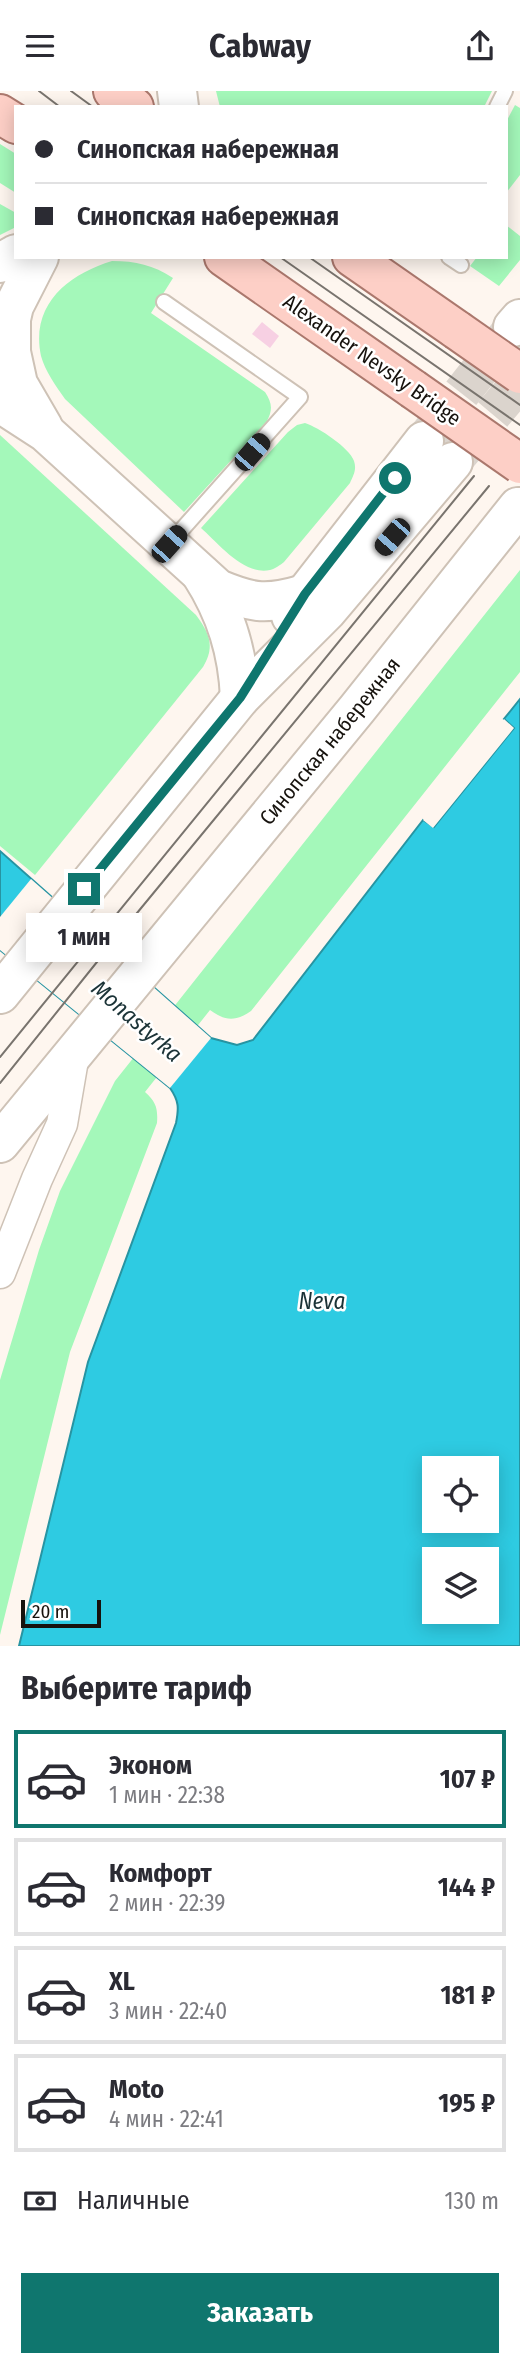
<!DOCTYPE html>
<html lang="ru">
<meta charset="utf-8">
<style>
body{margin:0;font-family:"Fira Sans Condensed",sans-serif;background:#f7f7f7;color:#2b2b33;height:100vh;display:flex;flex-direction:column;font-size:26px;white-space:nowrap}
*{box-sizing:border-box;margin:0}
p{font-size:23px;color:#7c7c81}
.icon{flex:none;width:38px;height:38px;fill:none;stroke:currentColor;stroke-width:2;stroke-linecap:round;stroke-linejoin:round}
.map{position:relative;height:1555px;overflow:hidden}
.side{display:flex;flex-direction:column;background:#fff;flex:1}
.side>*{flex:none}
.banner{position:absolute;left:14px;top:14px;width:494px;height:154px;border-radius:0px;box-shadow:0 4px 18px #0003;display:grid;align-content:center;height:154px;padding:0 21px;background:#fff}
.buttons{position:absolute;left:422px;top:1365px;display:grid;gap:14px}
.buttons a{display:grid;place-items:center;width:77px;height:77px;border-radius:0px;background:#fff;box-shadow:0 4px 18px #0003;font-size:35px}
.scale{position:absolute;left:21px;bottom:18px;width:80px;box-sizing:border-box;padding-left:7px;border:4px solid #16120d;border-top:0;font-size:19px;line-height:24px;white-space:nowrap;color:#16120d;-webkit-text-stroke:5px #fff;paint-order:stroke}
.end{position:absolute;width:32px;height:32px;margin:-16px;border:9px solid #0f766e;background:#fff;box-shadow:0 0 0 4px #fff}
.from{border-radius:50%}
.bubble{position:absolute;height:49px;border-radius:0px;background:#fff;box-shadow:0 4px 18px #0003;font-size:23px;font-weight:700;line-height:49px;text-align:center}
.car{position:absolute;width:21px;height:42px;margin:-21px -10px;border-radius:9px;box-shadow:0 0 5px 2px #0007;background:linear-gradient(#222 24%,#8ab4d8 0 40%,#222 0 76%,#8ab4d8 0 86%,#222 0)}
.banner b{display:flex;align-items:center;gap:24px;height:66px;font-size:26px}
.banner b+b{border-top:2px solid #e1e1e2}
.banner i{width:18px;height:18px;background:#2b2b33}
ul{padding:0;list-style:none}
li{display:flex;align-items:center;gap:21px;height:98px;margin:0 14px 10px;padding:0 7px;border:4px solid #e1e1e2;border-radius:0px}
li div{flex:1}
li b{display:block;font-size:26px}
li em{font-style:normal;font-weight:700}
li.current{border-color:#0f766e}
li>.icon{width:63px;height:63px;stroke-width:1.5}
h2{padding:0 21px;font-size:32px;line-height:84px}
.pay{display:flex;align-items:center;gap:18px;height:77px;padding:0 21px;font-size:26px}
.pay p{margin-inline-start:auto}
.button{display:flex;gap:14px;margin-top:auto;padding:14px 21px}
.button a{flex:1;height:80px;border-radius:0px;background:#0f766e;color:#fff;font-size:28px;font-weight:700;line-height:80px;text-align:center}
header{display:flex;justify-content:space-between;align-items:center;height:91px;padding:0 21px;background:#fff;font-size:32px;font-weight:700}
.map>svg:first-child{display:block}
.green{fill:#a4f8ba}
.water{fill:#2ecbe2;stroke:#2794a2;stroke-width:2;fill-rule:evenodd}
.pier{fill:#fef6ef}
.building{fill:#f7d0e3}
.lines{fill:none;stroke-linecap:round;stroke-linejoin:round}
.secondary-tunnel{stroke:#dbd4cd;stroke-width:38;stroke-dasharray:38 19;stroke-linecap:butt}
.service-casing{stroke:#cec2b6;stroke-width:18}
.minor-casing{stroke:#cec2b6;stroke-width:33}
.secondary-casing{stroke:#cec2b6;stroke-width:42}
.primary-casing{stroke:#ab786d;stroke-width:42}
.service{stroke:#fff;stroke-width:14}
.minor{stroke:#fff;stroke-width:30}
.secondary{stroke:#fff;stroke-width:38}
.primary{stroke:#fdcfc6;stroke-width:38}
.tram{stroke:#79746e;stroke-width:2}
.primary-bridge-casing{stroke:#ab786d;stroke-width:42;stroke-linecap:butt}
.primary-bridge{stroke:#fdcfc6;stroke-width:38}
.route{stroke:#0f766e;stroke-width:9}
.labels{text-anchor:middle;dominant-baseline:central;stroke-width:5;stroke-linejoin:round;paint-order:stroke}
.street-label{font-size:21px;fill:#16120d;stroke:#fff}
.water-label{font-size:23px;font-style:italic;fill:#1b3337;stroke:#fff}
</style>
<header><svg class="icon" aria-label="menu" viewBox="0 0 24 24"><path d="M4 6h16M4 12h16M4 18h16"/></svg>Cabway<svg class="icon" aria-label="share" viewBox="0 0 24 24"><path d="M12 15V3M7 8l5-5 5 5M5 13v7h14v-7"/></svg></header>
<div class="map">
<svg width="520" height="1555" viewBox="0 0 520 1555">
<rect width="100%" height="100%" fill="#fef6ef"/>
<g class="green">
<polygon points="216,0 492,0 484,16 220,16"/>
<polygon points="515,14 520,17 520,84 506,102 506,31"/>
<polygon points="0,53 16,63 16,102 0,92"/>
<polygon points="0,113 16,122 16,136 0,144"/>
<polygon points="506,134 520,145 520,169 499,195 470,175 477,166 506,166"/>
<path d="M112,170C136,170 153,174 173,187L151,222L265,301C272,312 273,318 267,330L184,421L65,308C56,295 45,280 41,265C30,213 69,183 112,170Z"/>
<path d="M305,332C318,336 350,357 354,370C357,379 353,385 350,392L284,471C280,474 275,478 270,479C244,485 218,452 201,437L288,341L297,334Z"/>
<path d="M0,344L196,524C210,543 215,556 203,576L35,784L0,755Z"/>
<path d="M520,479V581L251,920C235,931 225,930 210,919L145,1001C156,1011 158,1017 157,1032L70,1261L0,1544V1289L39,1159L60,1100L115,990Z"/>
</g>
<path class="water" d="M520,608V1555H19L88,1271L176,1032C179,1017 179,1010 170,997L0,859V760L211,947L237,954L253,949L423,729L434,736L514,637L504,628ZM434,1377H486V1430H434ZM434,1468H486V1521H434Z"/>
<g class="pier">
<polygon points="504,628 514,637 433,737 423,729 425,726 433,732 509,637 502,631"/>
<polygon points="31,788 211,947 170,997 0,859 0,826"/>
</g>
<polygon class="building" points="262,231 279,245 270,257 252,243"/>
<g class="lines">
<g class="secondary-tunnel">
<polyline points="426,347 512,238"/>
<polyline points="456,367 520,291"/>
</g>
<g class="service-casing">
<g id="service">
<polyline points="497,16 505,0"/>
<polyline points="449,166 461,174"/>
<polyline points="164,211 300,306 169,453"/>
</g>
</g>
<g class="minor-casing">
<polyline id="minor" points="0,1182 37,1088 62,1033 74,963"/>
</g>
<g class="secondary-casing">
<g id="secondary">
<polyline points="177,0 179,16"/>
<polyline points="39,166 14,215 11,228 11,261 18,293 43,336"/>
<polyline points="0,172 16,163"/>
<polyline points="513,236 520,228"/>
<path d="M0,312L45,341L218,498C254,513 267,514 305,503"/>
<path d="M201,483C226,522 238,561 240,607"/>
<polyline points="291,525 305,503 424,350"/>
<polyline points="0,903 240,607 327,520 453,371"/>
<path id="s1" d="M0,1052L357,618L518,416"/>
</g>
</g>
<g class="primary-casing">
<g id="primary">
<polyline points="113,0 134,16"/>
<polyline points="0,23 16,33"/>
<polyline points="224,166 413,298"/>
<polyline points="352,166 457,239"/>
</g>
</g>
<use href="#service" class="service"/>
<use href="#minor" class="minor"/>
<use href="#secondary" class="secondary"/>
<use href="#primary" class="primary"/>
<g class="tram">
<polyline points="39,0 60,16"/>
<polyline points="71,0 93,16"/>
<polyline points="280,166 520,334"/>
<polyline points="309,166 520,314"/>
<polyline points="0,966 474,385"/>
<polyline points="0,992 109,856 489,395"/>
</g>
<g class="primary-bridge-casing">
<g id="primary-bridge">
<polyline points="457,239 520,283"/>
<polyline points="413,298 520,373"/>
</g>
</g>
<use href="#primary-bridge" class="primary-bridge"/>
</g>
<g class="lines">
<polyline class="route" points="84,798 240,607 305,503 395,387"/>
</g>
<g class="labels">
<g class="street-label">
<text transform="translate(372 269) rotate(35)">Alexander Nevsky Bridge</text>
<text stroke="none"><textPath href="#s1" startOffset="520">Синопская набережная</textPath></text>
</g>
<g class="water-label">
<text transform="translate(137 930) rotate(41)">Monastyrka</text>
<text x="322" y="1210">Neva</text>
</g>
</g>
</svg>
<div class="buttons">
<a><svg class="icon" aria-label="locate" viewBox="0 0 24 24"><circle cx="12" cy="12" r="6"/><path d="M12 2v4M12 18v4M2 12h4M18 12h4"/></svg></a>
<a><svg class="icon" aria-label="layers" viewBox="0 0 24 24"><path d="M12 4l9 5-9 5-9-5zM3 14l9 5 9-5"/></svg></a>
</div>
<div class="scale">20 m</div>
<i class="end from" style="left:395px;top:387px"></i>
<i class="end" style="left:84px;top:798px"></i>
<div class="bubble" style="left:26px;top:822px;width:116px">1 мин</div>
<i class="car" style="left:252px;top:361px;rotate:41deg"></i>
<i class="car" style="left:392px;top:446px;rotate:221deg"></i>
<i class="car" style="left:169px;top:453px;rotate:42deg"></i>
<div class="banner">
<b><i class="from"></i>Синопская набережная</b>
<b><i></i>Синопская набережная</b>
</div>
</div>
<section class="side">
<h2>Выберите тариф</h2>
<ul>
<li class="current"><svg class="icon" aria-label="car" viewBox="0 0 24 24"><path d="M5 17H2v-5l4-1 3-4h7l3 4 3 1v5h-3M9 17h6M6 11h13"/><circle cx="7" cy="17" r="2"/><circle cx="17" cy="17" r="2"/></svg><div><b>Эконом</b><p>1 мин · 22:38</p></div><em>107 ₽</em></li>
<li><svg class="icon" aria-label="car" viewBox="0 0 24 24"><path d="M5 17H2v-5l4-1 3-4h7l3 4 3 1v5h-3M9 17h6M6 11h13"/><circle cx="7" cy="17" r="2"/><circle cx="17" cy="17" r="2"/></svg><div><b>Комфорт</b><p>2 мин · 22:39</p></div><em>144 ₽</em></li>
<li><svg class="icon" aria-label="car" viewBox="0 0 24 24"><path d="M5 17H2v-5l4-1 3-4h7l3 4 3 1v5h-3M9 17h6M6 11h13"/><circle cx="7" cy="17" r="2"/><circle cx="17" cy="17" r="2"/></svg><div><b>XL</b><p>3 мин · 22:40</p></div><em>181 ₽</em></li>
<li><svg class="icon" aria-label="car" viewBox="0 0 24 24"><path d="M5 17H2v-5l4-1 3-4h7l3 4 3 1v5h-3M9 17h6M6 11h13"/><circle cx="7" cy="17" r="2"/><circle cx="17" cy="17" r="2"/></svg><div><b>Moto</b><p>4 мин · 22:41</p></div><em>195 ₽</em></li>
</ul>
<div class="pay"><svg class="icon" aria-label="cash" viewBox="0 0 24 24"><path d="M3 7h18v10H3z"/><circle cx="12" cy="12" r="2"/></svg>Наличные<p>130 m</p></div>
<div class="button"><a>Заказать</a></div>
</section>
